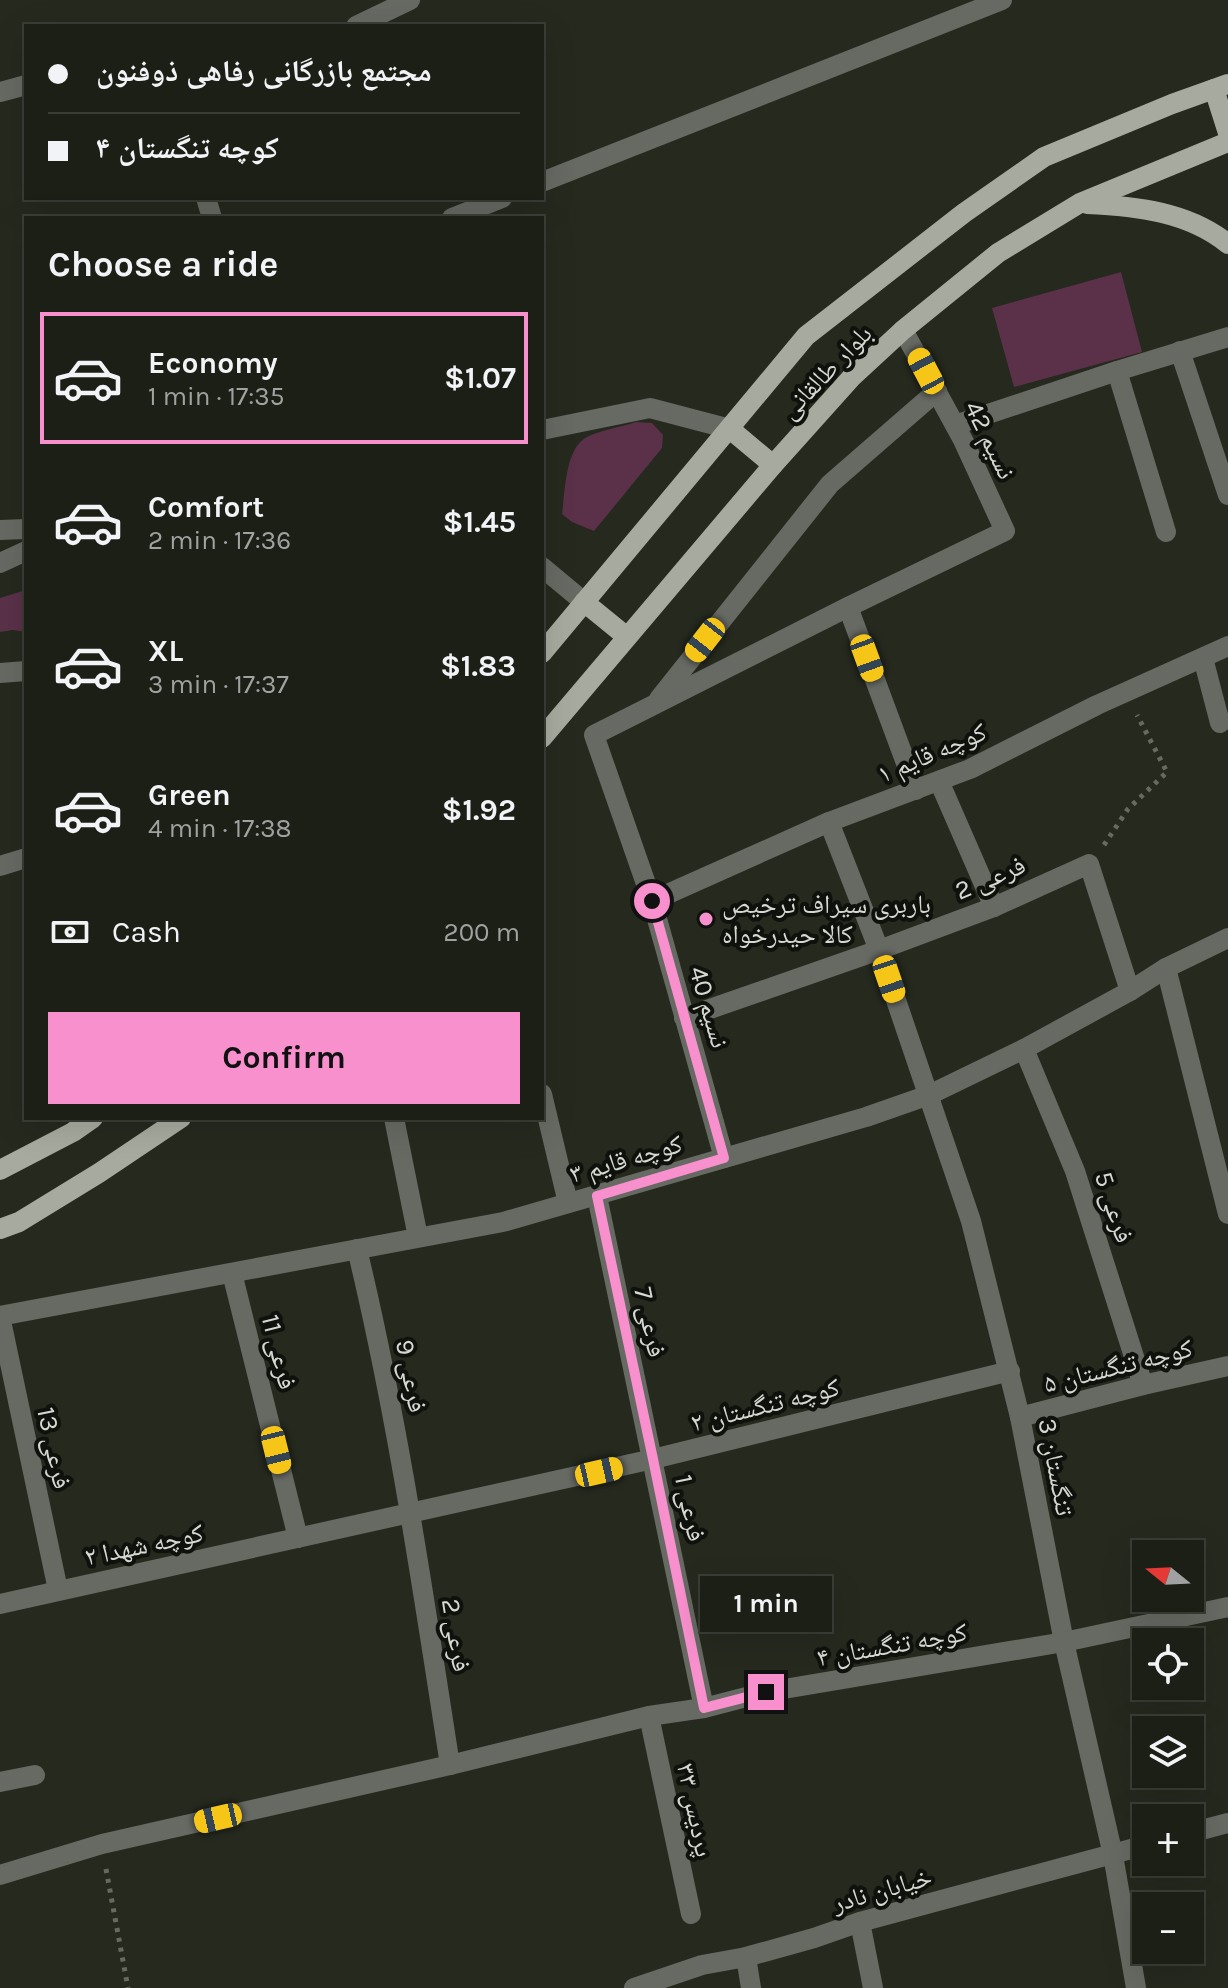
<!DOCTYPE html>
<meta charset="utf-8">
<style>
body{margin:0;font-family:Karla,"Noto Naskh Arabic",sans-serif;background:#292c23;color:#f1f3f6;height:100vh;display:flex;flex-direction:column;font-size:30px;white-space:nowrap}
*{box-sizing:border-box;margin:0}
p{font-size:26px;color:#a0a2a1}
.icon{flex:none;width:44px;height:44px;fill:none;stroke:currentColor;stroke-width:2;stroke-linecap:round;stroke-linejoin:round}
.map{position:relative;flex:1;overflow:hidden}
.panel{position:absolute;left:24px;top:216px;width:520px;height:904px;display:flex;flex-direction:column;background:#1c1f16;border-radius:0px;box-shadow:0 8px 32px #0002,0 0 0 2px #3a3d35}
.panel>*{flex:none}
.hud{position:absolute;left:24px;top:24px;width:520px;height:176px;border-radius:0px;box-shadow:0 8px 32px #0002,0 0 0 2px #3a3d35;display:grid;align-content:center;height:176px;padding:0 24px;background:#1c1f16}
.needle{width:52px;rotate:288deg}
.tools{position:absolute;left:1132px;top:1540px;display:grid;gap:16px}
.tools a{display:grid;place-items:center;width:72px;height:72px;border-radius:0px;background:#1c1f16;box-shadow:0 8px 32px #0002,0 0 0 2px #3a3d35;font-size:40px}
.end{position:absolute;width:36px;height:36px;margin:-18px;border:10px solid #f890cd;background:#111;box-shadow:0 0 0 4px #111}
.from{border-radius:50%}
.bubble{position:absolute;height:56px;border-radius:0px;background:#1c1f16;box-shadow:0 8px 32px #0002,0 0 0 2px #3a3d35;font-size:26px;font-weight:700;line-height:56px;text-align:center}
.car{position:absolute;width:24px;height:48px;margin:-24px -12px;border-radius:10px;box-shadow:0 0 6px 2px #0007;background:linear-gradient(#f5c518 24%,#345 0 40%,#f5c518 0 76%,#345 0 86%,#f5c518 0)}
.hud b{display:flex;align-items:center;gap:28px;height:76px;font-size:30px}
.hud b+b{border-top:2px solid #3a3d35}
.hud i{width:20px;height:20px;background:#f1f3f6}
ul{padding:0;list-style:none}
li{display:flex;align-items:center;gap:24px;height:132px;margin:0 16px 12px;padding:0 8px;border:4px solid transparent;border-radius:0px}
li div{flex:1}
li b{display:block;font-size:30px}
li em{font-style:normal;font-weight:700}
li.active{border-color:#f890cd}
li>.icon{width:72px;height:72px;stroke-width:1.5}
h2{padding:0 24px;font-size:36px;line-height:96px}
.pay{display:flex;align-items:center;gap:20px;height:88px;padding:0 24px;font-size:30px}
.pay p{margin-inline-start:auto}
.primary-button{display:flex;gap:16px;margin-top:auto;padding:16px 24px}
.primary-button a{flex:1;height:92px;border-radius:0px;background:#f890cd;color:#111;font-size:32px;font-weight:700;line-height:92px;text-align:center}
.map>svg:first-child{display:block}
.green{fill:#5a3149}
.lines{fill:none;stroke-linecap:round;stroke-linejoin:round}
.path{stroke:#666a60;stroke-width:5;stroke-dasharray:4 6;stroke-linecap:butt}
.minor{stroke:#676963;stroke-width:20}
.major{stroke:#a7ab9f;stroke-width:20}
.route{stroke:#f890cd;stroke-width:10}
.poi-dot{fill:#f890cd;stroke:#0f110c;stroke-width:3}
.labels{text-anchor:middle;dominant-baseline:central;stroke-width:8;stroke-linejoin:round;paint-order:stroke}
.street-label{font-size:26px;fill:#d6d9d2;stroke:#0f110c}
.poi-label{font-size:26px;fill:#d6d9d2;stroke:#0f110c;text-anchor:start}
</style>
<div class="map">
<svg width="1228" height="1988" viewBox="0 0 1228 1988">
<rect width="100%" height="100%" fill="#25291e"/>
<g class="green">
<polygon points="1121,272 1142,352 1014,387 992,308"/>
<path d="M636,422L652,423L663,435L662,448L594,531L572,522L562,514C565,492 565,448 587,437C600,430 622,427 636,422Z"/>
<polygon points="26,590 26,632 13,630 0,632 0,598"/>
</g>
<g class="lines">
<g class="path">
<polyline points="1104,845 1128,809 1167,772 1137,715"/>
<polyline points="106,1869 128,1988"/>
</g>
<g class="minor">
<polyline points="356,26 410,0"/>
<polyline points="0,92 26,85"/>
<polyline points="542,182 1002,0"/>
<polyline points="206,198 212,218"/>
<polyline points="452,218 502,198"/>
<polyline points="1180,351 1228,495"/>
<polyline points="1117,371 1166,532"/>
<polyline points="955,425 1117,371 1228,337"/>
<polyline points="542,430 650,408 730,429"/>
<polyline points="0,530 26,529"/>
<polyline points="0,563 26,551"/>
<polyline points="542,567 584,602"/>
<polyline points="848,607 916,790"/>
<polyline points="1203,658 1220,723"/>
<polyline points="0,673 26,671"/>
<polyline points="659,699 830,484 937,391"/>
<polyline points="939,781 994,907"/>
<polyline points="829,822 879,950 971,1221 1020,1417 1064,1642 1113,1855 1136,1988"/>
<polyline points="0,866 26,858"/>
<polyline points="652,901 829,822 970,769 1097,705 1228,646"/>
<polyline points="1166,968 1228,1214"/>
<polyline points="684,1018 879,950 994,907 1089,864 1130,991"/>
<polyline points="1024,1049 1075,1171 1143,1385"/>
<polyline points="542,1094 568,1203"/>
<polyline points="394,1118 418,1237"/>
<polyline points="724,1158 652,901 594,735 848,607 1005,531 963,440 903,330"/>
<polyline points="597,1196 704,1708"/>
<path d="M357,1249C398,1419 423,1592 450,1765"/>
<polyline points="232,1273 298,1538"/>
<polyline points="0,1316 503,1222 866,1117 929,1095 1024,1049 1130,991 1166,968 1228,938"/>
<polyline points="0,1316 58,1590"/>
<polyline points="1020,1417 1143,1385 1228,1366"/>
<polyline points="0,1604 653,1459 1010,1371"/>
<polyline points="649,1716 691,1914"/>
<polyline points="0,1782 35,1775"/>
<polyline points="1190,1833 1228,1823"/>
<polyline points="0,1875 102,1844 450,1765 649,1716 704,1708 766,1692 1064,1642 1228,1607"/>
<polyline points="860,1922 873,1988"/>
<polyline points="746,1957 751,1988"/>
<polyline points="634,1988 702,1965 746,1957 814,1938 860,1922 1146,1845"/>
</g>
<g class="major">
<polyline points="1214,89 1228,133"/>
<path d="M1087,204C1136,206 1189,212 1228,244"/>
<polyline points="730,429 773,465"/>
<polyline points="584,602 627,637"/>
<polyline points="542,653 806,336 964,213 1044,157 1172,104 1228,84"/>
<polyline points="542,738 773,465 851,378 903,330 998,253 1080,203 1228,142"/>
<polyline points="0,1170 73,1132 93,1118"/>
<polyline points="0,1229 19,1222 99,1173 181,1118"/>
</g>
</g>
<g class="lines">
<polyline class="route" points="652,901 724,1158 597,1196 653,1459 704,1708 766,1692"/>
</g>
<circle class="poi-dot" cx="706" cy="919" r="8"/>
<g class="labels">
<g class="street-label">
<text transform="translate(826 372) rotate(-46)">بلوار طالقانی</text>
<text transform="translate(990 440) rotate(64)">نسیم 42</text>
<text transform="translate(932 753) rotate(-23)">کوچه قایم ۱</text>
<text transform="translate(990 878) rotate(-23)">فرعی 2</text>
<text transform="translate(709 1007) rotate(74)">نسیم 40</text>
<text transform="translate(626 1159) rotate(-16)">کوچه قایم ۳</text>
<text transform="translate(1114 1207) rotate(72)">فرعی 5</text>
<text transform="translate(650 1322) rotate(78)">فرعی 7</text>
<text transform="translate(279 1352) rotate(76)">فرعی 11</text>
<text transform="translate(1118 1366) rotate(-14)">کوچه تنگستان ۵</text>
<text transform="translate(411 1376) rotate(79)">فرعی 9</text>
<text transform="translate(765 1405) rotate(-14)">کوچه تنگستان ۲</text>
<text transform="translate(54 1448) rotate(78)">فرعی 13</text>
<text transform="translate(1056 1467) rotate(79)">تنگستان 3</text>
<text transform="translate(690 1508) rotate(78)">فرعی 1</text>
<text transform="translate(144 1545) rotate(-12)">کوچه شهدا ۲</text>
<text transform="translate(456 1635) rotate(81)">فرعی 2</text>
<text transform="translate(892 1645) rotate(-10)">کوچه تنگستان ۴</text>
<text transform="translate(695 1810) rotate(78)">پردیس ۳۳</text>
<text transform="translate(882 1890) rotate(-16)">خیابان نادر</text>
</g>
<g class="poi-label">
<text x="722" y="904">باربری سیراف ترخیص<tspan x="722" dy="30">کالا حیدرخواه</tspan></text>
</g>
</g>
</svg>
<div class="tools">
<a><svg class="needle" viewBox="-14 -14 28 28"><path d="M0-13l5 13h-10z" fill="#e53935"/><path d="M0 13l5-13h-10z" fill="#a0a2a1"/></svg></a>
<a><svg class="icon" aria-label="locate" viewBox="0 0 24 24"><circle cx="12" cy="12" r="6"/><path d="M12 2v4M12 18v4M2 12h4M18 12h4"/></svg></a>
<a><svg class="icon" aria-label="layers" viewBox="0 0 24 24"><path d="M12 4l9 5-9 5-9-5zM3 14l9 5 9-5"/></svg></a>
<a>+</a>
<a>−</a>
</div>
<i class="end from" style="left:652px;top:901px"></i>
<i class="end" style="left:766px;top:1692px"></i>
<div class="bubble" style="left:700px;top:1576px;width:132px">1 min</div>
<i class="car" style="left:926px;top:371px;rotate:332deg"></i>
<i class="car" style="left:705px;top:640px;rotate:218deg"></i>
<i class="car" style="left:867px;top:658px;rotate:160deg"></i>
<i class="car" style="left:889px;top:979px;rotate:161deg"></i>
<i class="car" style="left:276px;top:1450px;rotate:166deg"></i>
<i class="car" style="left:599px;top:1472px;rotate:77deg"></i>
<i class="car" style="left:218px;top:1818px;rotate:257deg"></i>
<div class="hud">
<b><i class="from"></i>مجتمع بازرگانی رفاهی ذوفنون</b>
<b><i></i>کوچه تنگستان ۴</b>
</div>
<section class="panel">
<h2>Choose a ride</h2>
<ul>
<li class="active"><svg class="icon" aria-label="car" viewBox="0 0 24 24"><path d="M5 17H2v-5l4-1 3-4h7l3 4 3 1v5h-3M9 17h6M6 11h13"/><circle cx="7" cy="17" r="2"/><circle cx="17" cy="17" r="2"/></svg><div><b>Economy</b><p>1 min · 17:35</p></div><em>$1.07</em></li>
<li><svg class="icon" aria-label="car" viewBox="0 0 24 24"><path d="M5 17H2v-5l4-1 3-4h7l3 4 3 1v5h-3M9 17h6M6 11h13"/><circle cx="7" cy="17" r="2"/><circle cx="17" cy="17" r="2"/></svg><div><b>Comfort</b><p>2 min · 17:36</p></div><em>$1.45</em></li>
<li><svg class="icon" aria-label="car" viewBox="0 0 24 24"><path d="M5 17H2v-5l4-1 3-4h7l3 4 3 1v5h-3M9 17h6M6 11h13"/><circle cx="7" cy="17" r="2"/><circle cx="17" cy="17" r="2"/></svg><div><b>XL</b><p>3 min · 17:37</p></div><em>$1.83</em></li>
<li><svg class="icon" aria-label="car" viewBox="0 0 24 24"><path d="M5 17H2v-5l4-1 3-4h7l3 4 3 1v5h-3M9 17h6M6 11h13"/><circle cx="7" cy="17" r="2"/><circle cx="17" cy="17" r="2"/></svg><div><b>Green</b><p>4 min · 17:38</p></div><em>$1.92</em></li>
</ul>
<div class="pay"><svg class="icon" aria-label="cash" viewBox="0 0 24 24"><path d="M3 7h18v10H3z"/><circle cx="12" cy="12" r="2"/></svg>Cash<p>200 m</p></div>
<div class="primary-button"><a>Confirm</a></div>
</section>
</div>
